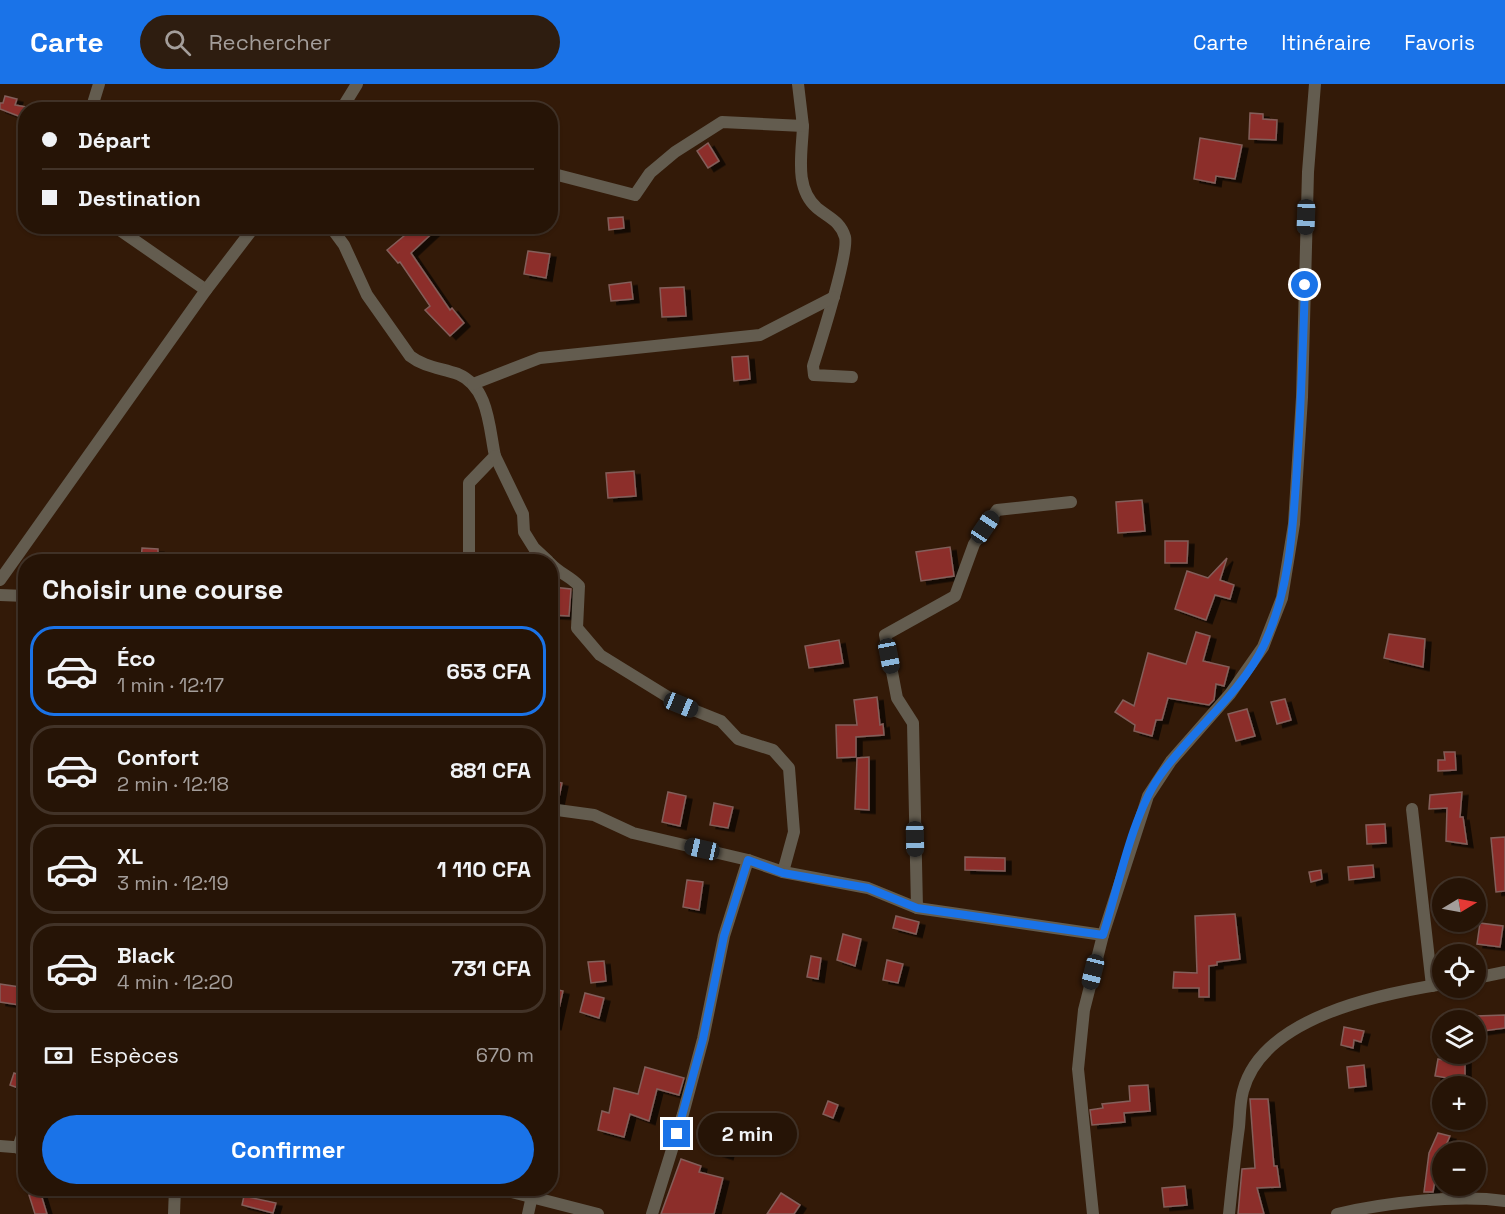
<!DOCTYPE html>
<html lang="fr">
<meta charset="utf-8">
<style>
body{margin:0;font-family:"Space Grotesk",sans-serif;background:#2e1d10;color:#f1f3f6;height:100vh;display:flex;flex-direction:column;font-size:22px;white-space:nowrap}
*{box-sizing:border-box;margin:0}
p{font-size:20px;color:#a49e9b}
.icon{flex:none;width:33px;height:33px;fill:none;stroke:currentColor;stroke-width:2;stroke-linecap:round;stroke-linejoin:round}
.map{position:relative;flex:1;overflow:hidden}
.details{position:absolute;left:18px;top:470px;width:540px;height:642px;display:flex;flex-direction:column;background:#261406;border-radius:24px;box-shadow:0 2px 4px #0004,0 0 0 2px #423328}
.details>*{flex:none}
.top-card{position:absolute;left:18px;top:18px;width:540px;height:132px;border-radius:24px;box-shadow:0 2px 4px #0004,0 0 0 2px #423328;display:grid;align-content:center;height:132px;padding:0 24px;background:#261406}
.needle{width:39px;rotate:80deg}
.tools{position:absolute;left:1432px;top:794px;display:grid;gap:12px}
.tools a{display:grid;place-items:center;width:54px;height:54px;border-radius:50%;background:#261406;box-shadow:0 2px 4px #0004,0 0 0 2px #423328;font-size:30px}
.end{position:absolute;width:27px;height:27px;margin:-14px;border:8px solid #1a73e8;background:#fff;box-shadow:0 0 0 3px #fff}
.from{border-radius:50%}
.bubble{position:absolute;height:42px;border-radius:21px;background:#261406;box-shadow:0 2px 4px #0004,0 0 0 2px #423328;font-size:20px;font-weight:800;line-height:42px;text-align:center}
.car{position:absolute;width:18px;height:36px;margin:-18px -9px;border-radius:8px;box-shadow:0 0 4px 2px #0007;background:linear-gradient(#222 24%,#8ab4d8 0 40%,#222 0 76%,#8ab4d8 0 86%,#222 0)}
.top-card b{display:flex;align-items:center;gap:21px;height:57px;font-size:22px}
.top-card b+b{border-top:2px solid #423328}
.top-card i{width:15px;height:15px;background:#f1f3f6}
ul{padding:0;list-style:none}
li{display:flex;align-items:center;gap:18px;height:90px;margin:0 12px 9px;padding:0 12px;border:3px solid #423328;border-radius:24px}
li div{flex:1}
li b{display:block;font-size:22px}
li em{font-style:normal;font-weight:800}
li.current{border-color:#1a73e8}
li>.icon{width:54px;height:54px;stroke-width:1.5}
h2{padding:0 24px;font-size:27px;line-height:72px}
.pay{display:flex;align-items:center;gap:15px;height:66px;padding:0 24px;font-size:22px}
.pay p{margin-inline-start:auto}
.action{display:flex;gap:12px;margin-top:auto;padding:12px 24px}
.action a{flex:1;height:69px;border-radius:36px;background:#1a73e8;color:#fff;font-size:24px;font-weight:800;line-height:69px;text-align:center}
header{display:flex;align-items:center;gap:36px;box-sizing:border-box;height:84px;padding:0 30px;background:#1a73e8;color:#fff}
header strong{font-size:28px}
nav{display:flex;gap:33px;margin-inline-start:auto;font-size:21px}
.search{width:420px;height:54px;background:#2e1d10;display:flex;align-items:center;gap:15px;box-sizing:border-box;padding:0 21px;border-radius:33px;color:#a49e9b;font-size:22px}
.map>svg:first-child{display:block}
.building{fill:#8c2f2b;stroke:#835e5a;stroke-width:1.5;filter:url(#shadow)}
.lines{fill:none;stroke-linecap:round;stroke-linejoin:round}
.minor{stroke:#635c4f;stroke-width:12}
.route{stroke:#1a73e8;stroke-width:8}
</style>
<header>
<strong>Carte</strong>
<div class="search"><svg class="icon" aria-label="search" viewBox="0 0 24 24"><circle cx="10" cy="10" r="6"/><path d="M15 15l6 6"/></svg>Rechercher</div>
<nav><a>Carte</a><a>Itinéraire</a><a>Favoris</a></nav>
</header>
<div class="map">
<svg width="1505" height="1130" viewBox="0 0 1505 1130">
<defs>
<filter id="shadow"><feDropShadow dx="6" dy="3.5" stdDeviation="0" flood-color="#0009"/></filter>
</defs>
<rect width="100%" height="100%" fill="#331a08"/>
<g class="building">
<polygon points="5,12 17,15 15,21 26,23 26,35 0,25 0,19 3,19"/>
<polygon points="1250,29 1263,30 1263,35 1277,36 1276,56 1249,55"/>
<polygon points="1200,54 1242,61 1235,95 1216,92 1215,99 1194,95"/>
<polygon points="708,59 719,77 708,84 697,67"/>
<polygon points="623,133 624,144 609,146 608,134"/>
<polygon points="416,142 440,142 411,169 450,226 452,224 464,239 450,252 425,226 430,222 400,178 398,179 387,166"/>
<polygon points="528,167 550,170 546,194 524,190"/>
<polygon points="631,198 633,215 611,217 609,201"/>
<polygon points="684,203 686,232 662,233 660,204"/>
<polygon points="748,272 750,295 734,297 732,273"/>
<polygon points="634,387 636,412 608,414 606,389"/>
<polygon points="1142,416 1145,447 1118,449 1116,418"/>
<polygon points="1165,457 1188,457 1187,479 1165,479"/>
<polygon points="950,463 954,492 921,497 916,468"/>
<polygon points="142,464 158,465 158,477 141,477"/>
<polygon points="1227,474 1220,496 1234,501 1230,515 1215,511 1206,536 1175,525 1187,487 1208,494"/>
<polygon points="552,503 571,505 569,532 551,531"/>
<polygon points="1196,548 1210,552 1203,577 1229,583 1224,602 1216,600 1214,616 1209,621 1168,614 1162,636 1156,636 1152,652 1134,647 1135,641 1115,628 1123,616 1134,622 1148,569 1186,580"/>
<polygon points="1389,550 1425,555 1423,583 1384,574"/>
<polygon points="839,556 843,579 809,584 805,562"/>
<polygon points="877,613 880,641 883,640 884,651 856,653 856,673 837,674 836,641 857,641 854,616"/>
<polygon points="1285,615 1291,636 1277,640 1271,618"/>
<polygon points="1247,625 1255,652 1236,657 1228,630"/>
<polygon points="1444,668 1455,668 1456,686 1438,687 1438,676 1445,676"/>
<polygon points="869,673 869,726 855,725 857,674"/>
<polygon points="550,696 562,699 558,718 550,717"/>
<polygon points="668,708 686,712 680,742 662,738"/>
<polygon points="1462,708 1460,733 1463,733 1467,760 1446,757 1447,724 1429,725 1430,711"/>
<polygon points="714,719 733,723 728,744 710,741"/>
<polygon points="1385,740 1386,759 1367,760 1366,741"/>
<polygon points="1505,753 1505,807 1496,808 1491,754"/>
<polygon points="965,773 1005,774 1005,787 965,786"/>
<polygon points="1373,781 1374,793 1349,796 1348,783"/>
<polygon points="1321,786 1322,795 1311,798 1309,788"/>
<polygon points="687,796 703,798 699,826 683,823"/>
<polygon points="1235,830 1240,875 1217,878 1217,881 1209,882 1209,913 1199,913 1199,904 1173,904 1174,888 1197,889 1195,832"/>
<polygon points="896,832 919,838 916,850 893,844"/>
<polygon points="1480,839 1503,842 1500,863 1477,860"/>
<polygon points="843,850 861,855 855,882 837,876"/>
<polygon points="811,872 821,874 818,895 807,893"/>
<polygon points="887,876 903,880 898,899 883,896"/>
<polygon points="604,877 606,897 591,899 588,878"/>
<polygon points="0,900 26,904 26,922 0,918"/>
<polygon points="550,904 563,907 555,942 550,941"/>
<polygon points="585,909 604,914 599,934 580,928"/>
<polygon points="1505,931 1505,944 1476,948 1476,932"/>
<polygon points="1344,943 1364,947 1361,958 1354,956 1353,964 1341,961"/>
<polygon points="1438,975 1454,978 1454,975 1465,975 1465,995 1458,995 1457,1002 1446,1002 1448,994 1435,992"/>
<polygon points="1364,981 1366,1002 1349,1004 1347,983"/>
<polygon points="645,983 684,994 679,1011 657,1005 649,1037 630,1030 624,1053 598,1046 602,1027 609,1029 614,1004 638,1010"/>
<polygon points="14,989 26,993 26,1007 10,1001"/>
<polygon points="1148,1001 1150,1027 1124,1029 1125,1038 1092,1041 1090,1026 1103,1024 1102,1020 1130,1017 1129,1002"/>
<polygon points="1250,1015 1268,1015 1274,1082 1277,1082 1280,1103 1257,1104 1264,1130 1238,1130 1242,1085 1255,1084"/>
<polygon points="828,1017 838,1021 833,1034 823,1030"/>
<polygon points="712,1044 733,1050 727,1072 706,1065"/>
<polygon points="1438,1049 1450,1052 1438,1079 1433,1108 1424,1108 1429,1069"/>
<polygon points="681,1075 701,1082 699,1088 723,1094 714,1130 661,1130"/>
<polygon points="1185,1102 1187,1121 1164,1123 1162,1104"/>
<polygon points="40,1107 47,1130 35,1130 29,1111"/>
<polygon points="781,1109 800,1121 794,1130 767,1130"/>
<polygon points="244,1112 276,1119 273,1129 242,1121"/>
</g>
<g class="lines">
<g class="minor">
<polyline points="91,26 99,0"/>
<polyline points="341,26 357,0"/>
<path d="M803,42C802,70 794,104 817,124C829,134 840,137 845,153C849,169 820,260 813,282L814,291L852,293"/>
<polyline points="550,89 635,111 650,89 675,68 722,38 803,42 798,0"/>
<polyline points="114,142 206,206"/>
<path d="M330,142L344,161L367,211L410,272C424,283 441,284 458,290C489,303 489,344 495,372L469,399V477"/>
<polyline points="473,300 540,274 760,251 834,213"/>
<polyline points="495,372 523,430 524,448 534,464 548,477"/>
<path d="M550,479C560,490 570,492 579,502L577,544L600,571L681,621L721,637L738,655L773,666L789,684L794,748L783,788"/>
<polyline points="0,496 206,206 255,142"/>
<polyline points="0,511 26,512"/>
<polyline points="550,725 594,731 633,749 748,776 783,788 868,804 917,824 1103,851"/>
<polyline points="1412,725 1432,902"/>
<polyline points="917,824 913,639 897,614 885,551 955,512 974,460 997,426 1071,418"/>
<polyline points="1476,894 1505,888"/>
<polyline points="0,1062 26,1064"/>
<polyline points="18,1064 26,1040"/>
<polyline points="496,1104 598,1130"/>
<polyline points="174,1130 175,1104"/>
<polyline points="528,1130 532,1112"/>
<polyline points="652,1130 683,1030 703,955 724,852 748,776"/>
<polyline points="1093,1130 1078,985 1084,926 1103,851 1148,712 1171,677 1230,610 1263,563 1282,514 1294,440 1302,313 1308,88 1315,0"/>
<path d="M1229,1130C1232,1101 1235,1072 1239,1043C1240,1032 1240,1018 1243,1007C1262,933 1380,910 1443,900"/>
<path d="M1337,1130C1384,1119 1457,1110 1505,1117"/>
</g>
</g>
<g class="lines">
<path class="route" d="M677,1050L703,955L724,852L748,776L783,789L868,804L917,824L1103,851C1118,804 1132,732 1159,693C1191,647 1240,611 1264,561C1290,505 1293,444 1297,383C1301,322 1303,262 1305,201"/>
</g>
</svg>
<div class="tools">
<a><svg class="needle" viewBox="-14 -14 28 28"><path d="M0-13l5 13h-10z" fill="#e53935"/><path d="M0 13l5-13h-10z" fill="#a49e9b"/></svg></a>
<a><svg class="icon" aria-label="locate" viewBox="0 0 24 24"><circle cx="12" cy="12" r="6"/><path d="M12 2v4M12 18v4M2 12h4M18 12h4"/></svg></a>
<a><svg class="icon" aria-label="layers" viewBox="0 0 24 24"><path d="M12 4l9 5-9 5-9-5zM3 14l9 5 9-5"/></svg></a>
<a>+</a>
<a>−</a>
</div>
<i class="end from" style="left:1305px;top:201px"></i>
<i class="end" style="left:677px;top:1050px"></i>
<div class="bubble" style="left:698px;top:1029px;width:99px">2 min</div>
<i class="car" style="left:1306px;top:133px;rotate:182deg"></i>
<i class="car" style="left:985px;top:443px;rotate:34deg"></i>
<i class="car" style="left:889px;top:572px;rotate:169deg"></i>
<i class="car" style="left:681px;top:621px;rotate:112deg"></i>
<i class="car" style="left:915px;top:755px;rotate:179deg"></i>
<i class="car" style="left:702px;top:765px;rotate:283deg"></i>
<i class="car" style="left:1093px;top:888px;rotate:194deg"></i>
<div class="top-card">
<b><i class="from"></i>Départ</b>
<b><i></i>Destination</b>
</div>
<section class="details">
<h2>Choisir une course</h2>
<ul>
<li class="current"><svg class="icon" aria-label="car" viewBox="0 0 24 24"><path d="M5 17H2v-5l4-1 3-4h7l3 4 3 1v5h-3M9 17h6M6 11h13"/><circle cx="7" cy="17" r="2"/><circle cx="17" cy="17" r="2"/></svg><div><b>Éco</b><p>1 min · 12:17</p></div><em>653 CFA</em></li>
<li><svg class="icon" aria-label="car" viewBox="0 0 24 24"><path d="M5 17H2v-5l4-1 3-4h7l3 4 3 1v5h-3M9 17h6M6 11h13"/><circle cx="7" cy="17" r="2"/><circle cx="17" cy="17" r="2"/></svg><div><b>Confort</b><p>2 min · 12:18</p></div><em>881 CFA</em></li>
<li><svg class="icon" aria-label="car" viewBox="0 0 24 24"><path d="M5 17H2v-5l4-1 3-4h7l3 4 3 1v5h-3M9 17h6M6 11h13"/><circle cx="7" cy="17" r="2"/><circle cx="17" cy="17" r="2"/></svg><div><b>XL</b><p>3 min · 12:19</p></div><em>1 110 CFA</em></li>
<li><svg class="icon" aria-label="car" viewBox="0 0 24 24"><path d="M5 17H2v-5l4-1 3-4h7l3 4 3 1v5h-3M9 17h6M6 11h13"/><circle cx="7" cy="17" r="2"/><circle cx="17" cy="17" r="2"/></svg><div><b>Black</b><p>4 min · 12:20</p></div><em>731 CFA</em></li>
</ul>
<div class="pay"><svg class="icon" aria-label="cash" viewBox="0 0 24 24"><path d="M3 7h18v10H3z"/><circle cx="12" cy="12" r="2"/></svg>Espèces<p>670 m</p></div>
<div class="action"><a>Confirmer</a></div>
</section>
</div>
